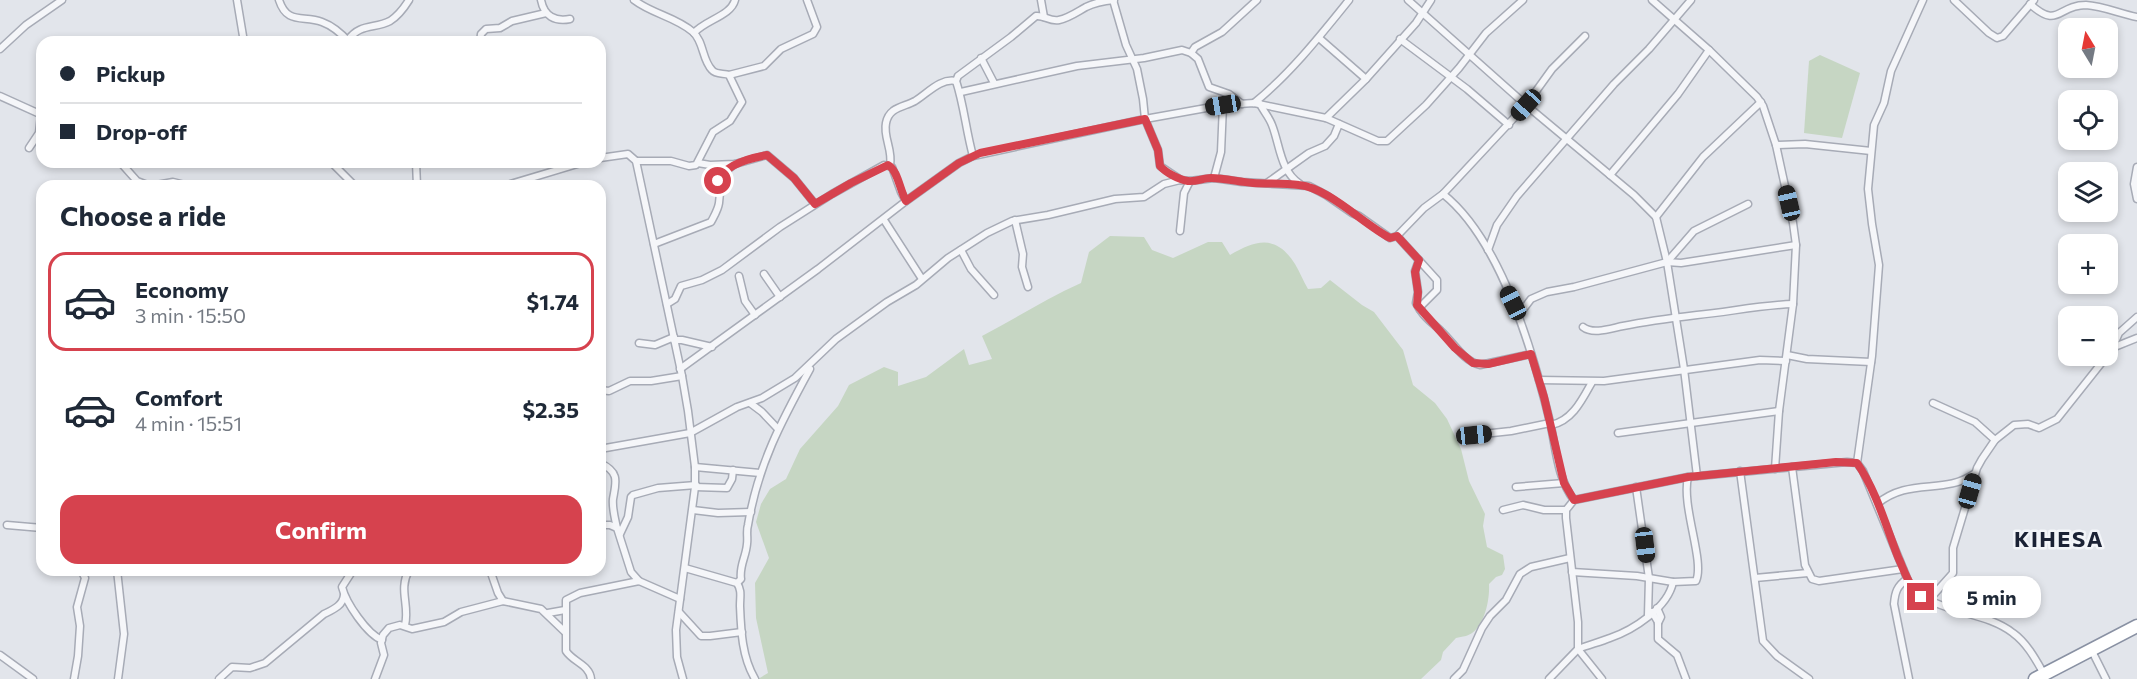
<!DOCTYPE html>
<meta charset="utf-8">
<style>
body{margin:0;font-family:Commissioner,sans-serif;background:#f2f2f3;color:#1f2937;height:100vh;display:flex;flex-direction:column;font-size:22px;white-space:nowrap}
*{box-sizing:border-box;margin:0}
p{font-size:20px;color:#747a83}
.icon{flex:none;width:33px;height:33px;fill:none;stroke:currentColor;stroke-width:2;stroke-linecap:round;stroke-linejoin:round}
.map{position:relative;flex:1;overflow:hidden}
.sheet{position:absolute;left:36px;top:180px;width:570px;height:396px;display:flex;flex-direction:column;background:#fff;border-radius:18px;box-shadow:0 3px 9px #0003}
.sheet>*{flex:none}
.hud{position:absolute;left:36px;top:36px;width:570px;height:132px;border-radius:18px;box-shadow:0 3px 9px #0003;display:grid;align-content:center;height:132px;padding:0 24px;background:#fff}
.needle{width:39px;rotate:350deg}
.fabs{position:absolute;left:2058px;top:18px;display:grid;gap:12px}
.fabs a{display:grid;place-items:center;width:60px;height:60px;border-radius:12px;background:#fff;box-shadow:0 3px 9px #0003;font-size:30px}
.end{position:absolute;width:27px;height:27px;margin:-14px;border:8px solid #d6424e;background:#fff;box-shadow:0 0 0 3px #fff}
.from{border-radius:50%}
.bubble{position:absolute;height:42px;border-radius:18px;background:#fff;box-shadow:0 3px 9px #0003;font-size:20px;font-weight:700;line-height:42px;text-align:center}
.car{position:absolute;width:18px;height:36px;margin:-18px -9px;border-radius:8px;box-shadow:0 0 4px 2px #0007;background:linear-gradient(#222 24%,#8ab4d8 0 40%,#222 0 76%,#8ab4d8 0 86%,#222 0)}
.hud b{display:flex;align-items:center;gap:21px;height:57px;font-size:22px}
.hud b+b{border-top:2px solid #e0e1e3}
.hud i{width:15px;height:15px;background:#1f2937}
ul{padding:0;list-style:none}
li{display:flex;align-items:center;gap:18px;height:99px;margin:0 12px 9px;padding:0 12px;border:3px solid transparent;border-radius:18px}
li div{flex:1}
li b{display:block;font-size:22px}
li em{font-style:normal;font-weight:700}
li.selected{border-color:#d6424e}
li>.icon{width:54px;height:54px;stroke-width:1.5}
h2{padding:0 24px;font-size:27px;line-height:72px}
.action{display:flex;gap:12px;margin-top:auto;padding:12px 24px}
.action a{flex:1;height:69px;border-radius:18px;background:#d6424e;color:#fff;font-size:24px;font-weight:700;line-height:69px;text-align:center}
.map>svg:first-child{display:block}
.green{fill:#c6d6c3}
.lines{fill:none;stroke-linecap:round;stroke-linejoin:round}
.street-casing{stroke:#a7abb6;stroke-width:9}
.highway-casing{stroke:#8991a3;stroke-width:15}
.street{stroke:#f5f6f9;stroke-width:6}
.highway{stroke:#fff;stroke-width:12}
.route{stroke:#d6424e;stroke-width:8}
.labels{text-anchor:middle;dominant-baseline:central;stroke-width:5;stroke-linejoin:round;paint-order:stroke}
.district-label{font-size:22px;font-weight:bold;letter-spacing:1.5px;fill:#1b2235;stroke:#f2f4f8}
</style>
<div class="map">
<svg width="2137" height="679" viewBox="0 0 2137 679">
<rect width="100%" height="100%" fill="#e2e5eb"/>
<g class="green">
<polygon points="1820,55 1860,73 1842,138 1804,133 1809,61"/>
<path d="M1110,236L1144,237L1152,250L1173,258L1208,242H1222L1230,255C1256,240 1276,234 1295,264C1300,272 1303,281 1308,289L1321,288L1330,280L1362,305L1374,312L1403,350L1413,385L1435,403L1447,419L1461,449L1469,481L1485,514L1483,526L1487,547L1503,555L1505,569L1502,575L1496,577L1489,584C1490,600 1484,631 1466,636C1462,637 1459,637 1456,638L1443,652L1441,660L1421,679H758L768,673L756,618L755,583L769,558L756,522L761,504L770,489L786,479L800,449L838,406L849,385L884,367L898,372V386L926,377L964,349L969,365L992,359L982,336C1015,319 1047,298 1081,283L1089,252Z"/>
</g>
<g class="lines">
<g class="street-casing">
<g id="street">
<polyline points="237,0 244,42"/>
<path d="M279,0C287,25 303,15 322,22C333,26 341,33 349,42"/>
<path d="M541,0C544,16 555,22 570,19"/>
<path d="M634,0C652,14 676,17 693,32C704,42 702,60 712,70C716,75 724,73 729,75L742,102L730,121L713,132L696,165L689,166L671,161H636"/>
<polyline points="1041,0 1044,17"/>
<polyline points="1113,0 1126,45 1137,69 1143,99 1145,119 1158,150 1160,166 1181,180"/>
<polyline points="1408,0 1526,105 1634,195 1656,217 1667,262 1684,369 1697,476"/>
<polyline points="1652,0 1709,50 1757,97 1763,106 1776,145 1793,223 1796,245 1793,304 1779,411 1775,469"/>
<polyline points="1954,0 1989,33 1997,38 2003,36 2034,0"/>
<path d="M2030,4C2059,30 2057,5 2086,5C2103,6 2121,14 2137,17"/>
<path d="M694,33C705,20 731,16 735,0"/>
<polyline points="1319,38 1366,79"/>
<polyline points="1400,39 1467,89 1509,125"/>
<path d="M348,40C360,23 375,29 390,21C398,16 404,8 409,0"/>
<polyline points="480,42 481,34 486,29 500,28 512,21 546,13"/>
<polyline points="0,49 26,25 62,0"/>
<polyline points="1191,53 1195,47 1222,32 1257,0"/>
<polyline points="981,58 994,83"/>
<polyline points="729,75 764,66 781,49 813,34 817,27 807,0"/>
<polyline points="961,92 1077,66 1144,58 1182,50 1191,53 1198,59 1209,87 1229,94 1242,104"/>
<polyline points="0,96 42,115"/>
<path d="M1254,103C1290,74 1320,36 1349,0"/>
<path d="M1260,104C1264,112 1269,117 1272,125C1280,145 1280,171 1300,184"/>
<polyline points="1326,118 1366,79 1416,23 1431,0"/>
<polyline points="1776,145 1805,144 1871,151"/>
<polyline points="29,148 39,133 41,115"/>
<path d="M973,156C966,131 964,105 956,81L958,76L1011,37L1036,16C1044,15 1050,22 1059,20C1069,18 1077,12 1086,7C1094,3 1104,1 1114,0"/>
<polyline points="600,158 628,154 636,161 682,376 688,411 695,467 695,487 676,630 677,657 683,679"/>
<polyline points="120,162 137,181 150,186"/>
<polyline points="331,162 355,186"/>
<polyline points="416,162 417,186"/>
<polyline points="698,163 710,165 735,164 767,155 794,178 815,204"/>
<path d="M890,165C893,150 883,137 886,123C887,118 889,114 893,111C900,106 908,105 915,101C928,93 940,78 956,81"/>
<polyline points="2137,167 2134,184 2137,199"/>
<polyline points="1610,175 1678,94 1709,50"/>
<polyline points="1214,178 1221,152 1223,105"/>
<polyline points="1267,183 1309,153 1325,146 1334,136 1339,124"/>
<polyline points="151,186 173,182 189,186"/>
<polyline points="504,186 584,162"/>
<path d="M1443,194C1501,240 1533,352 1550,422C1556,448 1557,478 1574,500"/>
<polyline points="1656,217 1703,157 1761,102"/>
<polyline points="884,220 922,279"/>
<polyline points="1015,220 1023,254 1022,267 1028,287"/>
<polyline points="1180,231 1184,193 1190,181"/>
<path d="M1397,236L1437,280V290L1421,306V311C1426,319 1434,324 1441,331C1454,343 1462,360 1480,365L1531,354"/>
<path d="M654,244L711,222C714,216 718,210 719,203C723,179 711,182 735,164"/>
<polyline points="961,250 971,269 994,295"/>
<polyline points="1488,250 1497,225 1517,196 1614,84 1649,49 1691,0"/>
<polyline points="1419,260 1415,271 1418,292 1416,303 1420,310"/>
<polyline points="1667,262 1694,231 1748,204"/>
<polyline points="764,274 780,297"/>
<polyline points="739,276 745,301 755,315"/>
<polyline points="667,304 675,299 681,286 702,280 722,270 780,227 832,194 884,165 892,167 901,192 906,201"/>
<polyline points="1519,315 1531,299 1547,292 1574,287 1667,262 1681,263 1796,245"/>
<path d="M1583,327C1593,335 1612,328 1623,326C1648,321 1672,318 1697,315C1729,312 1760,305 1793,304"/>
<polyline points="674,340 682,340 712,347"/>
<polyline points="639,343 655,345 674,337"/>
<polyline points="2112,348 2137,338"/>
<polyline points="1787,355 1807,359 1871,362"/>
<polyline points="680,369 818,269 906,201 959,163 973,156 1145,119 1223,105 1254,103 1326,118 1378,141 1387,141 1426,105 1459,68 1486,33 1523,0"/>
<polyline points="1539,380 1604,381 1760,360 1786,361"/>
<polyline points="600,390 609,391 630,381 651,381 682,376"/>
<polyline points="750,403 762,412 778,429"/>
<polyline points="1933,403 1975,422 1995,440"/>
<path d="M1551,425C1572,421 1582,400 1592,382"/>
<polyline points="1618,433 1779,411"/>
<polyline points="1474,435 1511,431 1550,423"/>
<polyline points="600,449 690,433 737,407 762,398 795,378 836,339 887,302 916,285 948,258 987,233 1012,221 1048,215 1115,199 1144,197 1164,184 1180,180 1190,181 1214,178 1242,182 1309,186 1326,195 1352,213 1359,216 1390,238 1397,236 1424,208 1443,194 1526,105 1552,69 1585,36"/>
<path d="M600,463C620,472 616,482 613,499C612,508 615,519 617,528"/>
<polyline points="1857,463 1872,356 1879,265 1872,224 1868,189 1874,125 1884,103 1891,71 1923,0"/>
<polyline points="695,467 760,473"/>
<polyline points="1792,467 1805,565 1812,579 1819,581 1903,569"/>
<polyline points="1740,471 1763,641 1777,656 1809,679"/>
<polyline points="695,487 727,488 732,479 733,470"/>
<polyline points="1516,487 1564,483"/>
<polyline points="1636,487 1649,578 1648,615"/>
<path d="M1877,504C1909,477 1944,495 1974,474"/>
<polyline points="693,510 718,513 751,512"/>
<polyline points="1503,510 1523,505 1544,510 1566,510"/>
<polyline points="7,525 42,528"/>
<polyline points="600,525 610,525 617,528 631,572 639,581"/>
<polyline points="620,534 628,517 631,497 633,495 658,488 696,485"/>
<path d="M685,568L737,583C742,591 740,596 740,606C741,631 742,657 755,679"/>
<polyline points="117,570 124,634 118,679"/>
<path d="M353,570L342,587C346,603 367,634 382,640"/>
<polyline points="490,570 498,593 503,601 541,609 565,632"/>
<path d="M1572,572L1637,576L1673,582L1696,581C1705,561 1681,506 1688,477"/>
<polyline points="1755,578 1808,573"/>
<path d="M1907,579C1897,586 1895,592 1894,604L1909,679"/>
<path d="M737,583L741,579C739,566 746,557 747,544C748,538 746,531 748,525C758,465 781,422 810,369"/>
<polyline points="1928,601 1953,573 1953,548 1977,468 1982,459 1995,440 2014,425 2028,424 2039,428 2057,419 2111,351 2119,333 2137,317"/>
<polyline points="1657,608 1661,617 1658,623"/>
<polyline points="679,612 701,636 710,636 742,632"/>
<polyline points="1652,612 1658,622 1658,639 1677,655 1686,679"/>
<polyline points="548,613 565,610"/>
<path d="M405,625C410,605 398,590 409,570"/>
<polyline points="2091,649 2106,679"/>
<polyline points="0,655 33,679"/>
<polyline points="74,679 78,656 80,626 77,607 85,578 81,570"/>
<path d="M219,679L232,667L250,668L265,663L324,614C332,610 343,606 344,595"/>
<polyline points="375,679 384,655 381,643 383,635 389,628 400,625 412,629 444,622 461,612 503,601"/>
<path d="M591,679C590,665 573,662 566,651V600L580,593L639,581L680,599"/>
<polyline points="1454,679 1463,670 1482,628 1490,616 1506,600 1520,574 1531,567 1570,558"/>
<path d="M1549,679L1578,649V622L1566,518V510L1574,500L1688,477L1847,462L1857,463L1863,471L1909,583C1934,615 1982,609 2013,633C2027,643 2036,660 2044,674"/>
<path d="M1602,679L1578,649C1588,645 1600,642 1610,638C1633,630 1668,608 1673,582"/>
</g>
</g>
<g class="highway-casing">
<polyline id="highway" points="2035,679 2137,626"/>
</g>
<use href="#street" class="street"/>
<use href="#highway" class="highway"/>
</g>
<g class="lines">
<path class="route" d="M718,181C725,164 750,158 767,155L794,178L815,204L851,183L888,165C898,170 900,191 906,201L959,163L980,153L1145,119L1158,150L1160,166C1166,173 1180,180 1188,181C1196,182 1203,178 1211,178C1225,178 1239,182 1253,183C1268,184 1284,183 1299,185C1329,188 1363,224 1390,238L1397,236L1419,260L1415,272L1418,292L1417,305L1455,348L1473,363L1488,364L1531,354L1544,397L1564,483L1574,500L1688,477L1836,462L1857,463C1876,490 1886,526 1898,557C1905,572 1908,585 1921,597"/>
</g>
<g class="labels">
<g class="district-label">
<text x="2059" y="538">KIHESA</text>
</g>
</g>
</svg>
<div class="fabs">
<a><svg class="needle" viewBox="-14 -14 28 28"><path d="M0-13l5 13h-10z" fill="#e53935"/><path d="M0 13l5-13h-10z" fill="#747a83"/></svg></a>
<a><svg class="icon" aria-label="locate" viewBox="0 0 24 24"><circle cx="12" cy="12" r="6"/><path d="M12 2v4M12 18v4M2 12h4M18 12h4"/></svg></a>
<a><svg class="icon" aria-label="layers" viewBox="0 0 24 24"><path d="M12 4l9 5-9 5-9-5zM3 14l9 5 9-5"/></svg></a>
<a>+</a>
<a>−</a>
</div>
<i class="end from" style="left:718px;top:181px"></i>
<i class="end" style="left:1921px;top:597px"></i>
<div class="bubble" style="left:1942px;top:576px;width:99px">5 min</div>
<i class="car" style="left:1223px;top:105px;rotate:261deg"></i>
<i class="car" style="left:1526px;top:105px;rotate:222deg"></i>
<i class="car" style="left:1789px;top:203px;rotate:347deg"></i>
<i class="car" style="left:1513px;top:303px;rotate:334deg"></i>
<i class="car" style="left:1474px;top:435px;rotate:84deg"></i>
<i class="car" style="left:1970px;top:491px;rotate:16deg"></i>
<i class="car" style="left:1645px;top:545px;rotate:173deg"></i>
<div class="hud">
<b><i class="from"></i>Pickup</b>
<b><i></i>Drop-off</b>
</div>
<section class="sheet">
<h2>Choose a ride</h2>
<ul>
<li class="selected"><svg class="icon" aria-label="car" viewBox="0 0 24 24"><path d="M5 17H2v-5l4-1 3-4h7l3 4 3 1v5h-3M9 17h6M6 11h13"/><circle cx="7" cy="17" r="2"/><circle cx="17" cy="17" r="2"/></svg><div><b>Economy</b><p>3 min · 15:50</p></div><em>$1.74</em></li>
<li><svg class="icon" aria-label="car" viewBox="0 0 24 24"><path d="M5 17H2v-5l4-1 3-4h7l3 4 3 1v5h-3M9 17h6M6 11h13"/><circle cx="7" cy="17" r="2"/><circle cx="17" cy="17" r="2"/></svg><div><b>Comfort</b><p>4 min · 15:51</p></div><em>$2.35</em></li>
</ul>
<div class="action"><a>Confirm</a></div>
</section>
</div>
